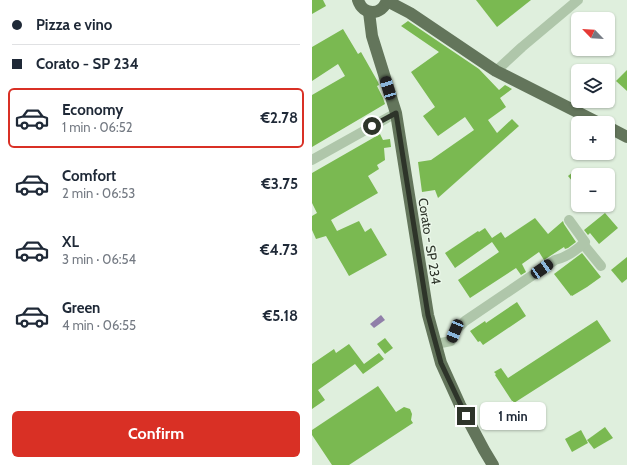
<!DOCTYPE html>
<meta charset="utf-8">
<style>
body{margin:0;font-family:Cabin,sans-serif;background:#f6f6f7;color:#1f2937;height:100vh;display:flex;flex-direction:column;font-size:15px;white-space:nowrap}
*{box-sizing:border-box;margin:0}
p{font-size:13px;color:#747a83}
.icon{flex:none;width:22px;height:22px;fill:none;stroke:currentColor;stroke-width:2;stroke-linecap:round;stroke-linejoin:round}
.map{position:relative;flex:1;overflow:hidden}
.panel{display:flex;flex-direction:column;background:#fff;width:312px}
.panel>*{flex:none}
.guide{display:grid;align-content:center;height:88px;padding:0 12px;background:#fff}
.needle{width:26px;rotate:295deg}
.buttons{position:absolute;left:259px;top:12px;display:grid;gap:8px}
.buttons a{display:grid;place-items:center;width:44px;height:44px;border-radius:6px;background:#fff;box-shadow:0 1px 3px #0004;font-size:20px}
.end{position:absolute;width:18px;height:18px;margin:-9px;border:5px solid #2d3429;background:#fff;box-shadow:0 0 0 2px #fff}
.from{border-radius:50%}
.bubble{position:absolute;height:28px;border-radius:6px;background:#fff;box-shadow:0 1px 3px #0004;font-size:13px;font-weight:700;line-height:28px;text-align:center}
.car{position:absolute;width:12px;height:24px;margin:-12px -6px;border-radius:5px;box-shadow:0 0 3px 1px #0007;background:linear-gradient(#222 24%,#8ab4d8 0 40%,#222 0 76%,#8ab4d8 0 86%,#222 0)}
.guide b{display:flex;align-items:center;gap:14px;height:38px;font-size:15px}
.guide b+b{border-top:1px solid #e0e1e3}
.guide i{width:10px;height:10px;background:#1f2937}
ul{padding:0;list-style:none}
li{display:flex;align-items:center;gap:12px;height:60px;margin:0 8px 6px;padding:0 4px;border:2px solid transparent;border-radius:6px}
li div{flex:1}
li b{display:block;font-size:15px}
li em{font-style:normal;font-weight:700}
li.current{border-color:#d93025}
li>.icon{width:36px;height:36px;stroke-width:1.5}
.cta{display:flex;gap:8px;margin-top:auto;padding:8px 12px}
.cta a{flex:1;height:46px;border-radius:6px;background:#d93025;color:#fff;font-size:16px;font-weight:700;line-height:46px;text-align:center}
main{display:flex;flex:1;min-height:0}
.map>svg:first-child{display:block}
.water{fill:#907fa9}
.building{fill:#7ab951}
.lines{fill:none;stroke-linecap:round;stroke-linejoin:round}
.minor{stroke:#afc6aa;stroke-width:10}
.major{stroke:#63755b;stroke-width:12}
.route{stroke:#2d3429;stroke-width:5}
.labels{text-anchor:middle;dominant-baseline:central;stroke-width:3;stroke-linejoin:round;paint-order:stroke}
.street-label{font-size:13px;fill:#2d3429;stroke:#eaf7e9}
</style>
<main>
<section class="panel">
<div class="guide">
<b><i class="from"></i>Pizza e vino</b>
<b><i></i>Corato - SP 234</b>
</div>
<ul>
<li class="current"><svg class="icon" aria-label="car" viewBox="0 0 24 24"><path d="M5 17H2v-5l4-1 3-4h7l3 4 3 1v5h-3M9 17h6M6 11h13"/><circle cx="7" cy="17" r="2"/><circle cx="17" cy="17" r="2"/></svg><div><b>Economy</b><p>1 min · 06:52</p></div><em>€2.78</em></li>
<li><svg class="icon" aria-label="car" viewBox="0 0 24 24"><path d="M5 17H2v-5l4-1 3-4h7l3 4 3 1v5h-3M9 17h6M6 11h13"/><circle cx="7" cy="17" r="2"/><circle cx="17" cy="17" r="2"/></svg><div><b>Comfort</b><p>2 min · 06:53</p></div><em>€3.75</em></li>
<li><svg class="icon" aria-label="car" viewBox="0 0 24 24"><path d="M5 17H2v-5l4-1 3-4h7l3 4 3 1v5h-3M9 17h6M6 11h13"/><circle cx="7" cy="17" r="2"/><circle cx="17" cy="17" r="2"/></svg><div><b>XL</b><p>3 min · 06:54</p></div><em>€4.73</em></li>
<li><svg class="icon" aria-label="car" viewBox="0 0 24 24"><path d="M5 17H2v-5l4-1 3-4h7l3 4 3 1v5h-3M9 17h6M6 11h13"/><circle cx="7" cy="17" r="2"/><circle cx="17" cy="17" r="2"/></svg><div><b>Green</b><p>4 min · 06:55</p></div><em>€5.18</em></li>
</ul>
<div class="cta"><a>Confirm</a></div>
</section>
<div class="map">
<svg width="315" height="465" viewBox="0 0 315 465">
<rect width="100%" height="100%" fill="#dfefdd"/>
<polygon class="water" points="69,315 73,320 62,328 58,324"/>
<g class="building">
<polygon points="0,0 11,0 14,6 0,14"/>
<polygon points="164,0 219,0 185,27"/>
<polygon points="96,21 167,69 187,90 193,85 200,89 188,98 194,107 176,120 185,133 200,119 207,126 126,198 123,190 110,192 106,162 119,160 162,130 153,117 126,136 111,116 123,107 99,72 127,52 89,26"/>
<polygon points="31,29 46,54 49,52 66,82 67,85 65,86 71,98 73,104 0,147 0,95 33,76 26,64 0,81 0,47"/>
<polygon points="315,70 315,91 304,81"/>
<polygon points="68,134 71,140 78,139 79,147 72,148 73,160 65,165 67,169 56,176 66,193 19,220 25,231 47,221 53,232 59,228 75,255 37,276 14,236 4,239 0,230 0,216 5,213 0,203 0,173"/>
<polygon points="266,168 266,188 256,176"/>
<polygon points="293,213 306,228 287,244 278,233 276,235 272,230"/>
<polygon points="223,218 236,234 251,221 252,224 264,242 256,248 253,249 252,247 232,260 227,252 210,264 214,272 209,275 204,268 158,298 146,280 187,252 180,242 143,268 133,253 166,231 167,232 173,228 180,238 189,232 193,238"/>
<polygon points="270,253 289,277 275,287 260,296 260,295 259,296 242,274"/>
<polygon points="315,257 315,279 310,283 299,270"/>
<polygon points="205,302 214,316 171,345 168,341 166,342 158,331 173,321 174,323"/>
<polygon points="285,320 299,341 202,403 201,401 200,401 183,375 184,374 182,372 189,368 196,378"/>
<polygon points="73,338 81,348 73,354 65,344"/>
<polygon points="37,344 52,364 67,353 72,359 51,374 43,364 6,390 13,400 0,409 0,364 22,349 24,353"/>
<polygon points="66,386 84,412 92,407 98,409 100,414 99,420 101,423 37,465 20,465 0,435 0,430"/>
<polygon points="293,427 301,438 282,449 275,440"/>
<polygon points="269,430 276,443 260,452 253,439"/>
</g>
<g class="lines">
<g class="minor">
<polyline points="184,71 210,47 266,0"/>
<polyline points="0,160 84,113"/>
<polyline points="271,244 289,266"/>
<path d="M124,344L139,341L143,331L153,321L243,260C255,257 264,251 273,242L257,220"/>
</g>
<g class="major">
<path d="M46,0C51,16 70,16 75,0"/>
<polyline points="75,1 98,13 184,71 287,123"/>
<polyline points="57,12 60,36 84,113 116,315 129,363 148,405 172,450 181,465"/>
<polyline points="296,127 315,137"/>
</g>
</g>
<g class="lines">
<polyline class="route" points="60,126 84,113 116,315 129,363 154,416"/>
</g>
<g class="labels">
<g class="street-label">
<text transform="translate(118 241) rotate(81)">Corato - SP 234</text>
</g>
</g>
</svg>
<div class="buttons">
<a><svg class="needle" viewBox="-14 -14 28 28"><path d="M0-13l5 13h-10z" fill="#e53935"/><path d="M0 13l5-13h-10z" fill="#747a83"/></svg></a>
<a><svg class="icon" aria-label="layers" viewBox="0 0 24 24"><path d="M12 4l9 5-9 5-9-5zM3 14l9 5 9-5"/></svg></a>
<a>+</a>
<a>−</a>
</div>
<i class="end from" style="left:60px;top:126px"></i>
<i class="end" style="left:154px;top:416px"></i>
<div class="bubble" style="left:168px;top:402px;width:66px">1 min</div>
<i class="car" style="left:76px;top:88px;rotate:343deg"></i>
<i class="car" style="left:230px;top:269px;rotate:56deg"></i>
<i class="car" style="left:143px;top:331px;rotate:202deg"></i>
</div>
</main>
